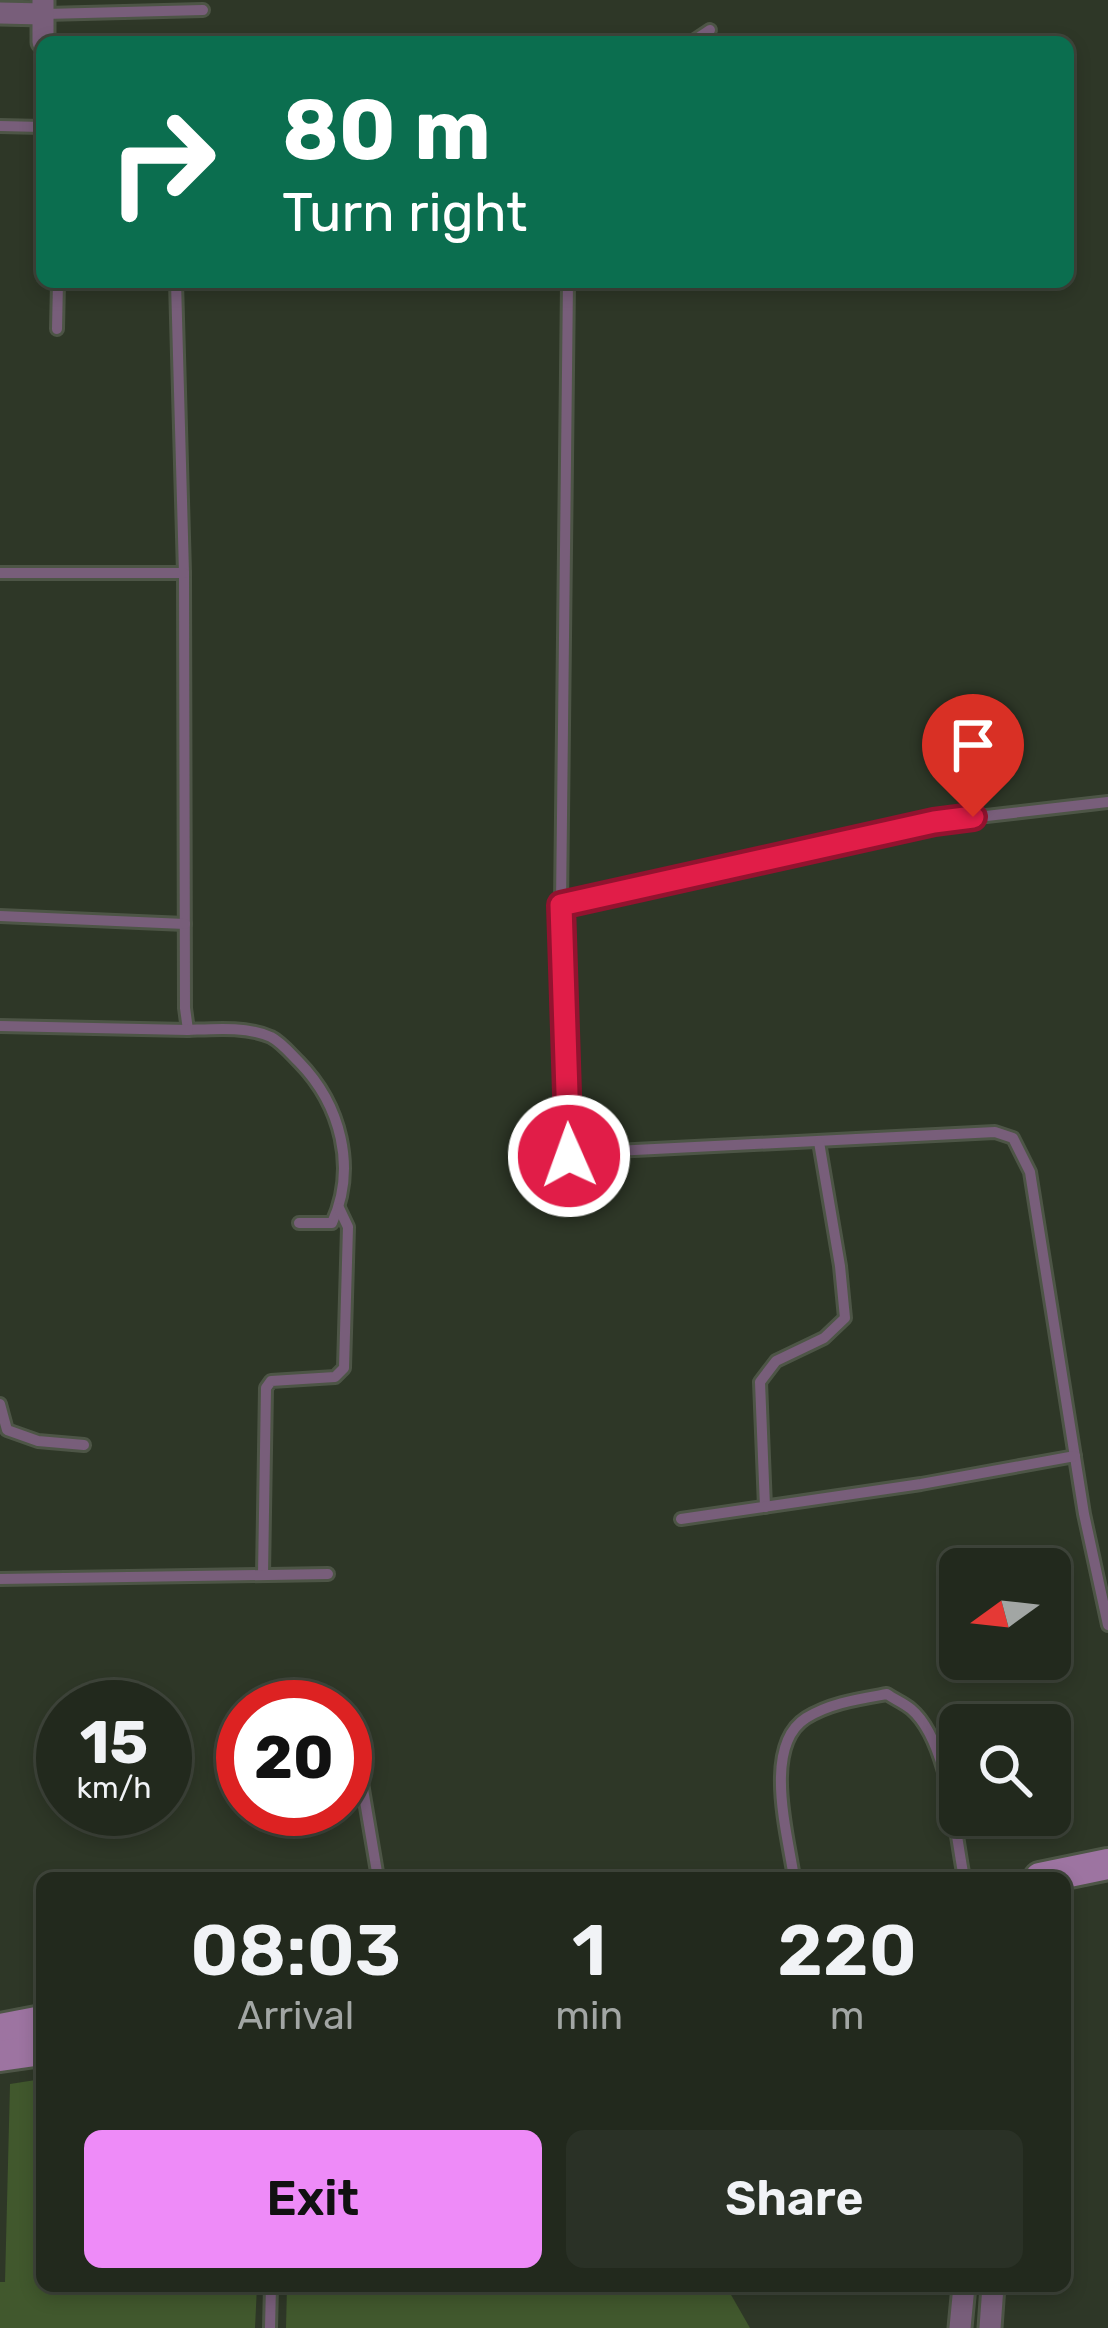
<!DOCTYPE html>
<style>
:root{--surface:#22291d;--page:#2a3126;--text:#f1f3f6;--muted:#a2a6a4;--line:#3f453b;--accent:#ee8bf8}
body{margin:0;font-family:Rubik,sans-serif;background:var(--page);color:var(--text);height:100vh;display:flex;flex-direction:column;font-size:45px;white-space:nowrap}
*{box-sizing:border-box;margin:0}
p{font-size:39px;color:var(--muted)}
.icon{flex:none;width:66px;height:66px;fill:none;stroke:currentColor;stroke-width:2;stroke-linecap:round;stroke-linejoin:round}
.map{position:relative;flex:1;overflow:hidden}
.drawer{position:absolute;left:36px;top:1872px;width:1035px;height:420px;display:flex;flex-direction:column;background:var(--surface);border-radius:18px;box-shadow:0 6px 18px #0003,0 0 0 3px var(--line)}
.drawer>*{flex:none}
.hud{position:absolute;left:36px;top:36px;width:1038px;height:252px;border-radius:18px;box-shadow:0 6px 18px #0003,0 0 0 3px var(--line);background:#0b6e4f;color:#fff;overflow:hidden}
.needle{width:78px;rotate:255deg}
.buttons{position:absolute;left:939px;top:1548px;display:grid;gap:24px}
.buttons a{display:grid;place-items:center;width:132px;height:132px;border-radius:18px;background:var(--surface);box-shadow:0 6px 18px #0003,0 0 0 3px var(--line);font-size:60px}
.speed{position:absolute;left:36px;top:1680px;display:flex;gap:24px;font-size:60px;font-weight:700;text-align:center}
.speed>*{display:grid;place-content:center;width:156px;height:156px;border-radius:50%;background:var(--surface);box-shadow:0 6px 18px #0003,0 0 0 3px var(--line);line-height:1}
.speed small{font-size:30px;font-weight:400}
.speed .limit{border:18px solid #d22;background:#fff;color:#111}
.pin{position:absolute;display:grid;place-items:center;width:102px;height:102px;color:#fff;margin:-123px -51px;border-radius:50% 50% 50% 0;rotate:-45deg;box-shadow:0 0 12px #0007}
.pin .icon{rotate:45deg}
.me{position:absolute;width:132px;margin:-66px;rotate:358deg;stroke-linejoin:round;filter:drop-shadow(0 0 9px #0008)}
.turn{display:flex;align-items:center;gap:42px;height:252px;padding:0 48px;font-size:54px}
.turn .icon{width:156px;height:156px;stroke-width:2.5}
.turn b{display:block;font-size:84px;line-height:102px}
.eta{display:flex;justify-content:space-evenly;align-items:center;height:204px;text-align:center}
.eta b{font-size:72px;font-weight:600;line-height:84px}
.cta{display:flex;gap:24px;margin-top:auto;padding:24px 48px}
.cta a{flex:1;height:138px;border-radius:18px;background:var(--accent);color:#111;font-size:48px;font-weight:600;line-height:138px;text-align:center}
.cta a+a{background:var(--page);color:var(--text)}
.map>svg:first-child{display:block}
</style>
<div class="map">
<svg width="1108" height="2328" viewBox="0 0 1108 2328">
<rect width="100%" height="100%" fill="#2e3727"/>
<g fill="#41582d">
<path d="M42,2079V2286H257L255,2328H0V2282H5L10,2084Z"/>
<path d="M287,2286H726L750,2328H286Z"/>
</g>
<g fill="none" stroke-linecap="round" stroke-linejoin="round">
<defs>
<g id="service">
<path d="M45,14L203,10"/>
<path d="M692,42L710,30"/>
<path d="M0,126L42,127"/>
<path d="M176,282L184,573L185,1008L188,1030C214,1029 246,1026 271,1037C281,1042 291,1054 299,1062C341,1105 357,1168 332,1223H299"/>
<path d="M568,282L561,905L570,1156"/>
<path d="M57,329L58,282"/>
<path d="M0,573H184"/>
<path d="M561,905L934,822L1108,802"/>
<path d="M0,916L185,924"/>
<path d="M0,1026L188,1030"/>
<path d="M535,1155L995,1132L1013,1138L1030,1172L1084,1514L1108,1625"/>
<path d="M0,1404L7,1430L38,1441L84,1445"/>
<path d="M765,1507L760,1382L776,1361L824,1338L845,1318L840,1266L819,1142"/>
<path d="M681,1519L921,1484L1075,1456"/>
<path d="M263,1575L266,1388L271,1381L335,1377L344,1368L348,1227L339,1208"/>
<path d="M0,1579L328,1574"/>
<path d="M352,1724L378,1878"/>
<path d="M794,1878C788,1835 762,1746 806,1718C830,1703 859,1699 887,1694C894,1699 904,1703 911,1709C948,1740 955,1832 964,1878"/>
<path d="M270,2328L271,2286"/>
</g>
<g id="minor">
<path d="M0,13L43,14"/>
<path d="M43,42V1"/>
<path d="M960,2328L964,2286"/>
<path d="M990,2328L993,2286"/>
</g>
<g id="secondary">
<path d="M1040,1878L1108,1864"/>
<path d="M0,2029L42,2021"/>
<path d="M0,2056L42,2050"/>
</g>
</defs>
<use href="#service" stroke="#4d5546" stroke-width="16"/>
<use href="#minor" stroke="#4d5546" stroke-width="27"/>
<use href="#secondary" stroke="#4d5546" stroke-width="36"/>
<use href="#service" stroke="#785e7a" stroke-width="10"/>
<use href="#minor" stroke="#785e7a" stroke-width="21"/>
<use href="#secondary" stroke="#9d74a1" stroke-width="30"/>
</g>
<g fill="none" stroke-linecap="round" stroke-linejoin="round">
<defs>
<path id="route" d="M569,1156L561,905L934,822L973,817"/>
</defs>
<use href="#route" stroke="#92132f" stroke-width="30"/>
<use href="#route" stroke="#e11d48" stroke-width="21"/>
</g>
</svg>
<div class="buttons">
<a><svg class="needle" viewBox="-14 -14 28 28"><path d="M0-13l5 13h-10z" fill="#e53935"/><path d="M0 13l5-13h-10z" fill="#a2a6a4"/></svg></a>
<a><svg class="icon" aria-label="search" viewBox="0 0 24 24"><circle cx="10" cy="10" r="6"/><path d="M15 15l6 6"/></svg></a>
</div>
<div class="speed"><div>15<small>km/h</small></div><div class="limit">20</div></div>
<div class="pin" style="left:973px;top:817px;background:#d93025"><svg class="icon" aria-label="arrive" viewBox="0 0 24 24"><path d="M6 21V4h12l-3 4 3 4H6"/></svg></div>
<svg class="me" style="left:569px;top:1156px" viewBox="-20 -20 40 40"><circle r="17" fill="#e11d48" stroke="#fff" stroke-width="3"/><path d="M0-11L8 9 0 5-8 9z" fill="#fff"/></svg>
<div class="hud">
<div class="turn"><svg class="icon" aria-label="right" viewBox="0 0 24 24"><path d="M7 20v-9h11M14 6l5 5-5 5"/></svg><div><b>80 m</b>Turn right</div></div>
</div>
<section class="drawer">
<div class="eta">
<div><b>08:03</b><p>Arrival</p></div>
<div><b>1</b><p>min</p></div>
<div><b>220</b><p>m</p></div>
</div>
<div class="cta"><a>Exit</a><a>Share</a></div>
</section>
</div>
